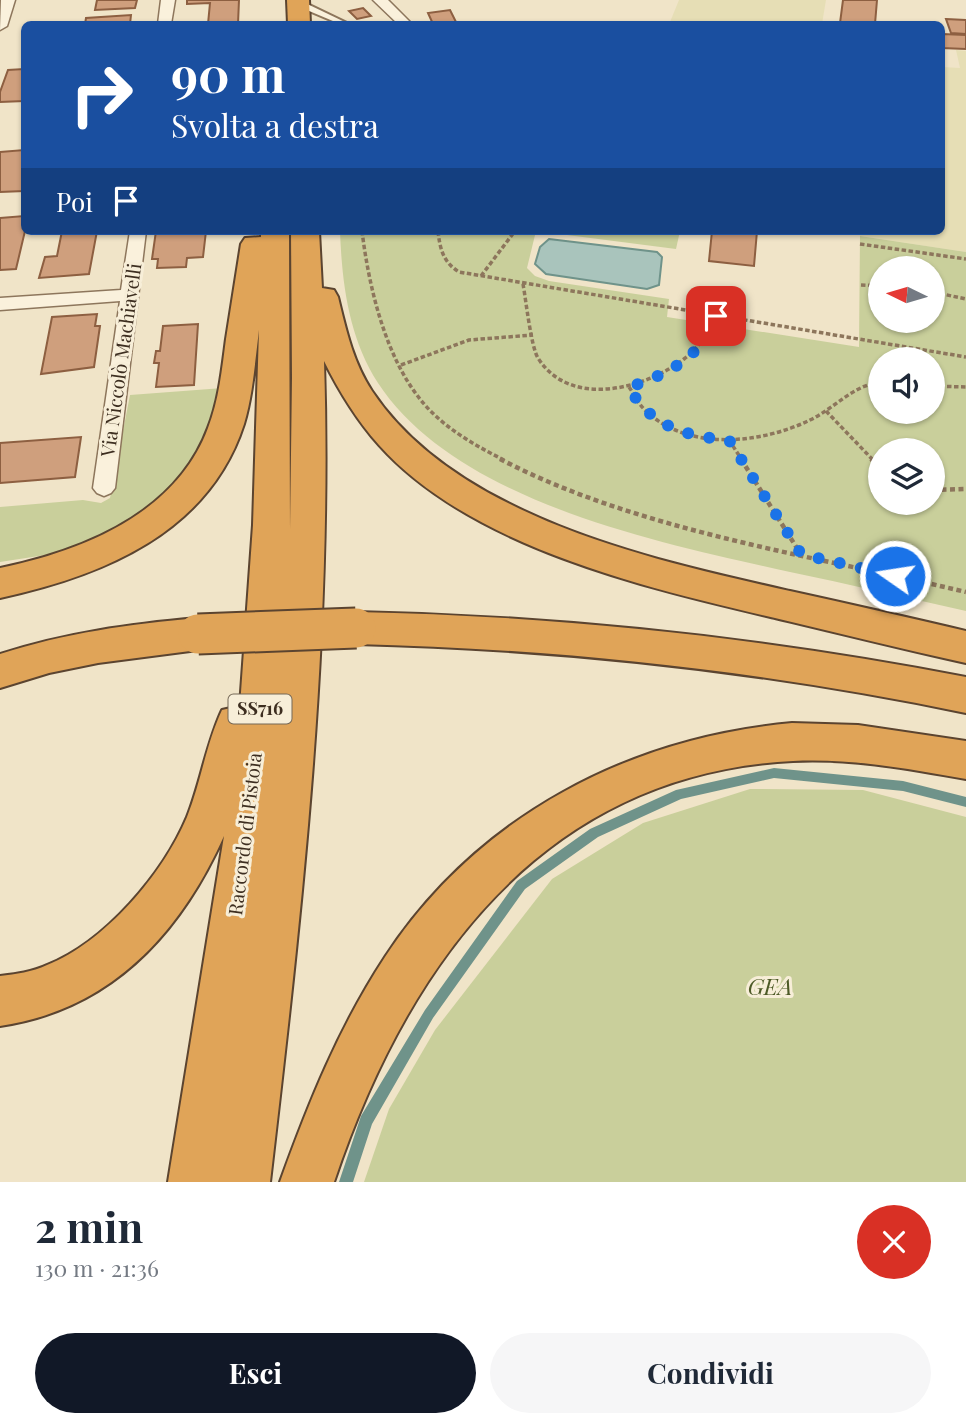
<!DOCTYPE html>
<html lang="it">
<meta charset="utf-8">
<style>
:root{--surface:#fff;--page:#f6f6f7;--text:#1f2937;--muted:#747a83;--accent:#111827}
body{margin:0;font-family:"Playfair Display",serif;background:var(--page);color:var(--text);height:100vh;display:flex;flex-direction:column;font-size:26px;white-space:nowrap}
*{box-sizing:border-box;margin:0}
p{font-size:23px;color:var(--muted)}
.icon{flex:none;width:38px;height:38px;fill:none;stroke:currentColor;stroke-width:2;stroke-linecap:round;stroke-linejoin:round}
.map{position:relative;height:1182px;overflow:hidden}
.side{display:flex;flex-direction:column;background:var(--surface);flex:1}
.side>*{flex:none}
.top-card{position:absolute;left:21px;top:21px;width:924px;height:214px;border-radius:10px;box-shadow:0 2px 5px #0004;background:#1a4fa0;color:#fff;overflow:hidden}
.needle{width:46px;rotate:275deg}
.controls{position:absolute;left:868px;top:256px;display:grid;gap:14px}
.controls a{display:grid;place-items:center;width:77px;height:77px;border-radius:50%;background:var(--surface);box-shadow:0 2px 5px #0004;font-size:35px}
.pin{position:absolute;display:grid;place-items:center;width:60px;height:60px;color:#fff;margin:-30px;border-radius:14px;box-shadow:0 4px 10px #0006}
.me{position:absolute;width:77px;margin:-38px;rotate:283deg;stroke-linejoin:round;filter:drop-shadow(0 0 5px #0008)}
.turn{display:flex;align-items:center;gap:24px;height:147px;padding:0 35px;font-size:32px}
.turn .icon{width:91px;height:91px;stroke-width:2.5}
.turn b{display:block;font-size:49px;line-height:60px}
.then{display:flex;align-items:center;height:66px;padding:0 35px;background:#0003;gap:14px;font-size:26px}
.round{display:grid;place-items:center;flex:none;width:74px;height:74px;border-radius:37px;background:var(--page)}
.overview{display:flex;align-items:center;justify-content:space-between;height:119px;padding:0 35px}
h1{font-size:42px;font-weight:700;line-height:52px}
.cta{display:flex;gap:14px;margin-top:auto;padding:14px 35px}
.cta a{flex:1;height:80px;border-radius:42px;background:var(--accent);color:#fff;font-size:28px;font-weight:700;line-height:80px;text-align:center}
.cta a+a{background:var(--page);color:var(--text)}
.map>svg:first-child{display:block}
</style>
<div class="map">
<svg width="966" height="1182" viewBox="0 0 966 1182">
<rect width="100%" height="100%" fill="#f0e4c8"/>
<g fill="#e6deb5">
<path d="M679,0H826L822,24H682L670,22Z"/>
<path d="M956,50L966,51V252L860,236V231H942V67L960,68Z"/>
</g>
<g fill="#c9cf9b" fill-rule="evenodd">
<path d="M340,231H680L676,249L536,231L527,268L535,276L549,281L669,299L667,317L859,347L860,236L966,252V611C907,598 848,584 790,572C660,543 456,502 378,383C349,338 342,285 340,231ZM880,268H933V320H880ZM880,359H933V411H880ZM880,450H933V502H880Z"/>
<path d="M223,388L221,401L184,479L112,535L52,554L0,562V507L83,500L101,503L110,498L130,395Z"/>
<path d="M750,789L863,790L966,817V1182H364L389,1109L435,1030L552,879L643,823Z"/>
</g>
<path fill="#a9c4bc" stroke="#6f938a" stroke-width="2" d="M549,239L657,252L662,257L659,285L647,289L546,274L535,264L540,247Z"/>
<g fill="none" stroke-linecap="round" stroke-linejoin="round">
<path fill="#6f938a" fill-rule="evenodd" d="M774,768L903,781L966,797V807L903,791L774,778L681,799L598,837L525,889L433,1018L372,1124L353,1182H339L361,1116L425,1010L517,881L590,829L676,790Z"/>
</g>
<g fill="#cf9f7d" stroke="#8d5f41" stroke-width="2">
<path d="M97,0H137L135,8L95,10Z"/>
<path d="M187,0H239L238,24H208L210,3L187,4Z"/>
<path d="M843,0H877L875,24L840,23Z"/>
<path d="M363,8L371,16L357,19L349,11Z"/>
<path d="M450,10L457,24H433L428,13Z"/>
<path d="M131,15L130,24H85L86,18Z"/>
<path d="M946,19L966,20V34L951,33Z"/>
<path d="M942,34L966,35V49L942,48Z"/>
<path d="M24,69V101L0,102V92L8,70Z"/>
<path d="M24,150V191L0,192V152Z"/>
<path d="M24,216L25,231L16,269L0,270V218Z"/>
<path d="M62,231H97L89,274L39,278L45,257L57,256Z"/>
<path d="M156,231H206L203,257L187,258L186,267L157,268L158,259H152Z"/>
<path d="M712,231H757L754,266L709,261Z"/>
<path d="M97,314L95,326H100L94,367L41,374L52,317Z"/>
<path d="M198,324L194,385L156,387L159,363H154L156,351H160L163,326Z"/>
<path d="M81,437L75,477L0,483V443Z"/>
</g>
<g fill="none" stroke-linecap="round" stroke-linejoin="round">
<defs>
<path id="lane" d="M295,1H301L349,24H340L295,5Z"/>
<g id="street">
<path d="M1,0H15L7,26L0,30Z"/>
<path d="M161,0H175L171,24H158Z"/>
<path d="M373,0H388L412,24H398Z"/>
<path d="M130,231H146L115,488L111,493L104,496L97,493L93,488L120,301L0,310V298L121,290Z"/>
</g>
<g id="highway">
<path d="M287,0H309L310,24H288Z"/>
<path d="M261,231H289L290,530L292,378L291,231H319L322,288L334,290L338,297C346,330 353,362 372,391C456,517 652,560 790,591C849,604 907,617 966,631V663C902,649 839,633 775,618C647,588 470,547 379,445C356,419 339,391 324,361C333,636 302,909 270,1182H168L224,836C180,934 110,1010 0,1026V976C16,974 32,972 47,965C105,942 163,874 187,817C201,782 206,744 222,710L240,706L253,525L259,330C255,361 253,394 244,424C209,533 102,576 0,598V568C82,551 176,514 208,428C219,400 222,369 226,339C231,307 236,276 241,244L245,238L261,237Z"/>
<path d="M356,612C562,616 764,638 966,677V713C764,671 562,649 356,644L342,639L336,628L342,617Z"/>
<path d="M198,618L212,623L218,634L212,645L198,650L98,663L49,673L0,688V654C65,633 130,624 198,618Z"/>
<path d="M792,723L858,725L966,741V779C909,769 851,758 793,761C543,774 407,964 334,1182H280C308,1104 339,1027 385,957C477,817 627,738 792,723Z"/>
</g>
</defs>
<use href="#lane" stroke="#8d765c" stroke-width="4"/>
<use href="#street" stroke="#8d765c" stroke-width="3"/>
<use href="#highway" stroke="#5b4430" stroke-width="4"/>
<g stroke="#8d765c" stroke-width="3.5" stroke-dasharray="4.5 2.5" stroke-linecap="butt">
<path d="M362,231C369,288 386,361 425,405C446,429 476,446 504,460"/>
<path d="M438,231C440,249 443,262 459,272L966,357"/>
<path d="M860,244L966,259"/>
<path d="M481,276L515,231"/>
<path d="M523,284C526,300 531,347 538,358C570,409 645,389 684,359C699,348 708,333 716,316"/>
<path d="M861,285L880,286"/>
<path d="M933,292L966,299"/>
<path d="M401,365L469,340L533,335"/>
<path d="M933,386L966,387"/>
<path d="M629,387C634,394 638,403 644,409C686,452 761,444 810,420C835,408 852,386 880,382"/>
<path d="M826,411L873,460"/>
<path d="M729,440L742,460"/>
</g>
<g stroke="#8d765c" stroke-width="4.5" stroke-dasharray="5 3.5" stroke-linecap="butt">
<path d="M500,459C638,531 815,556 966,592"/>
<path d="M741,459L800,553"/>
<path d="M871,459L880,468"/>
<path d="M933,490L966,489"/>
</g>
<use href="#lane" fill="#faf1dc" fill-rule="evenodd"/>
<use href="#street" fill="#faf1dc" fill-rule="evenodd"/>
<use href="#highway" fill="#e0a458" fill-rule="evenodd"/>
<defs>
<path id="highway-bridge" d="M198,634L356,628"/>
</defs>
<use href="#highway-bridge" stroke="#5b4430" stroke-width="43" stroke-linecap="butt"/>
<use href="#highway-bridge" stroke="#e0a458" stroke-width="39"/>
</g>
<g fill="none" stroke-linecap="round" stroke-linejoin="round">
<path stroke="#1a73e8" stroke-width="12" stroke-dasharray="0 21.6" d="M716,316C705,355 665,376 629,387C649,426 688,437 729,440L801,554L895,576"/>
</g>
<g text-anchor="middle" stroke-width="6" stroke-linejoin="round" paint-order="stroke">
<rect fill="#f7eed8" stroke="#756857" stroke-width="2" x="228.5" y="694.5" width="63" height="29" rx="5"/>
<g font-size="18" font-weight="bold" fill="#3d2e20">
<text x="260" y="715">SS716</text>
</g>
<g font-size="19" fill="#3d2e20" stroke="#f7eed8">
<text transform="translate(121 360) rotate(-82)" y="7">Via Niccolò Machiavelli</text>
<text transform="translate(245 834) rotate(-83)" y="7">Raccordo di Pistoia</text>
</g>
<g font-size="23" font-style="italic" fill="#4d5a26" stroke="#f7eed8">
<text x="770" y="995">GEA</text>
</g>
</g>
</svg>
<div class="controls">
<a><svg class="needle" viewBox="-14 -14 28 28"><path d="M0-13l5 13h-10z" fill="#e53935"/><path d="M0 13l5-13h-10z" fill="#747a83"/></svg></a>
<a><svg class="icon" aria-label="sound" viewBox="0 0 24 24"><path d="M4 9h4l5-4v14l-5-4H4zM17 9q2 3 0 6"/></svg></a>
<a><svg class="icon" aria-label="layers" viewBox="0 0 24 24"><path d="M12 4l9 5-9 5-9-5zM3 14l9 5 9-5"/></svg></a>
</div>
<div class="pin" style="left:716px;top:316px;background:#d93025"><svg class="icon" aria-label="arrive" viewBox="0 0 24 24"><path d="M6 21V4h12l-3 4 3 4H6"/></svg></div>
<svg class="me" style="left:895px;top:576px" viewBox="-20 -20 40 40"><circle r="17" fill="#1a73e8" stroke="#fff" stroke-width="3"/><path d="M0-11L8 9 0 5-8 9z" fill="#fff"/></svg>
<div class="top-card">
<div class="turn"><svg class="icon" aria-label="right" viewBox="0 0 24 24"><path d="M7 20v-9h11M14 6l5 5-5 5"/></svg><div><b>90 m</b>Svolta a destra</div></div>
<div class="then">Poi<svg class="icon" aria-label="arrive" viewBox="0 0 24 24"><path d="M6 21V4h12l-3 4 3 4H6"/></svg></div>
</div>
</div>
<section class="side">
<div class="overview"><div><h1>2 min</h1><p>130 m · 21:36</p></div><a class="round" style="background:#d93025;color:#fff"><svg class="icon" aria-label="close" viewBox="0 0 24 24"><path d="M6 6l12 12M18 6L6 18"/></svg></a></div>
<div class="cta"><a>Esci</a><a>Condividi</a></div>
</section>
